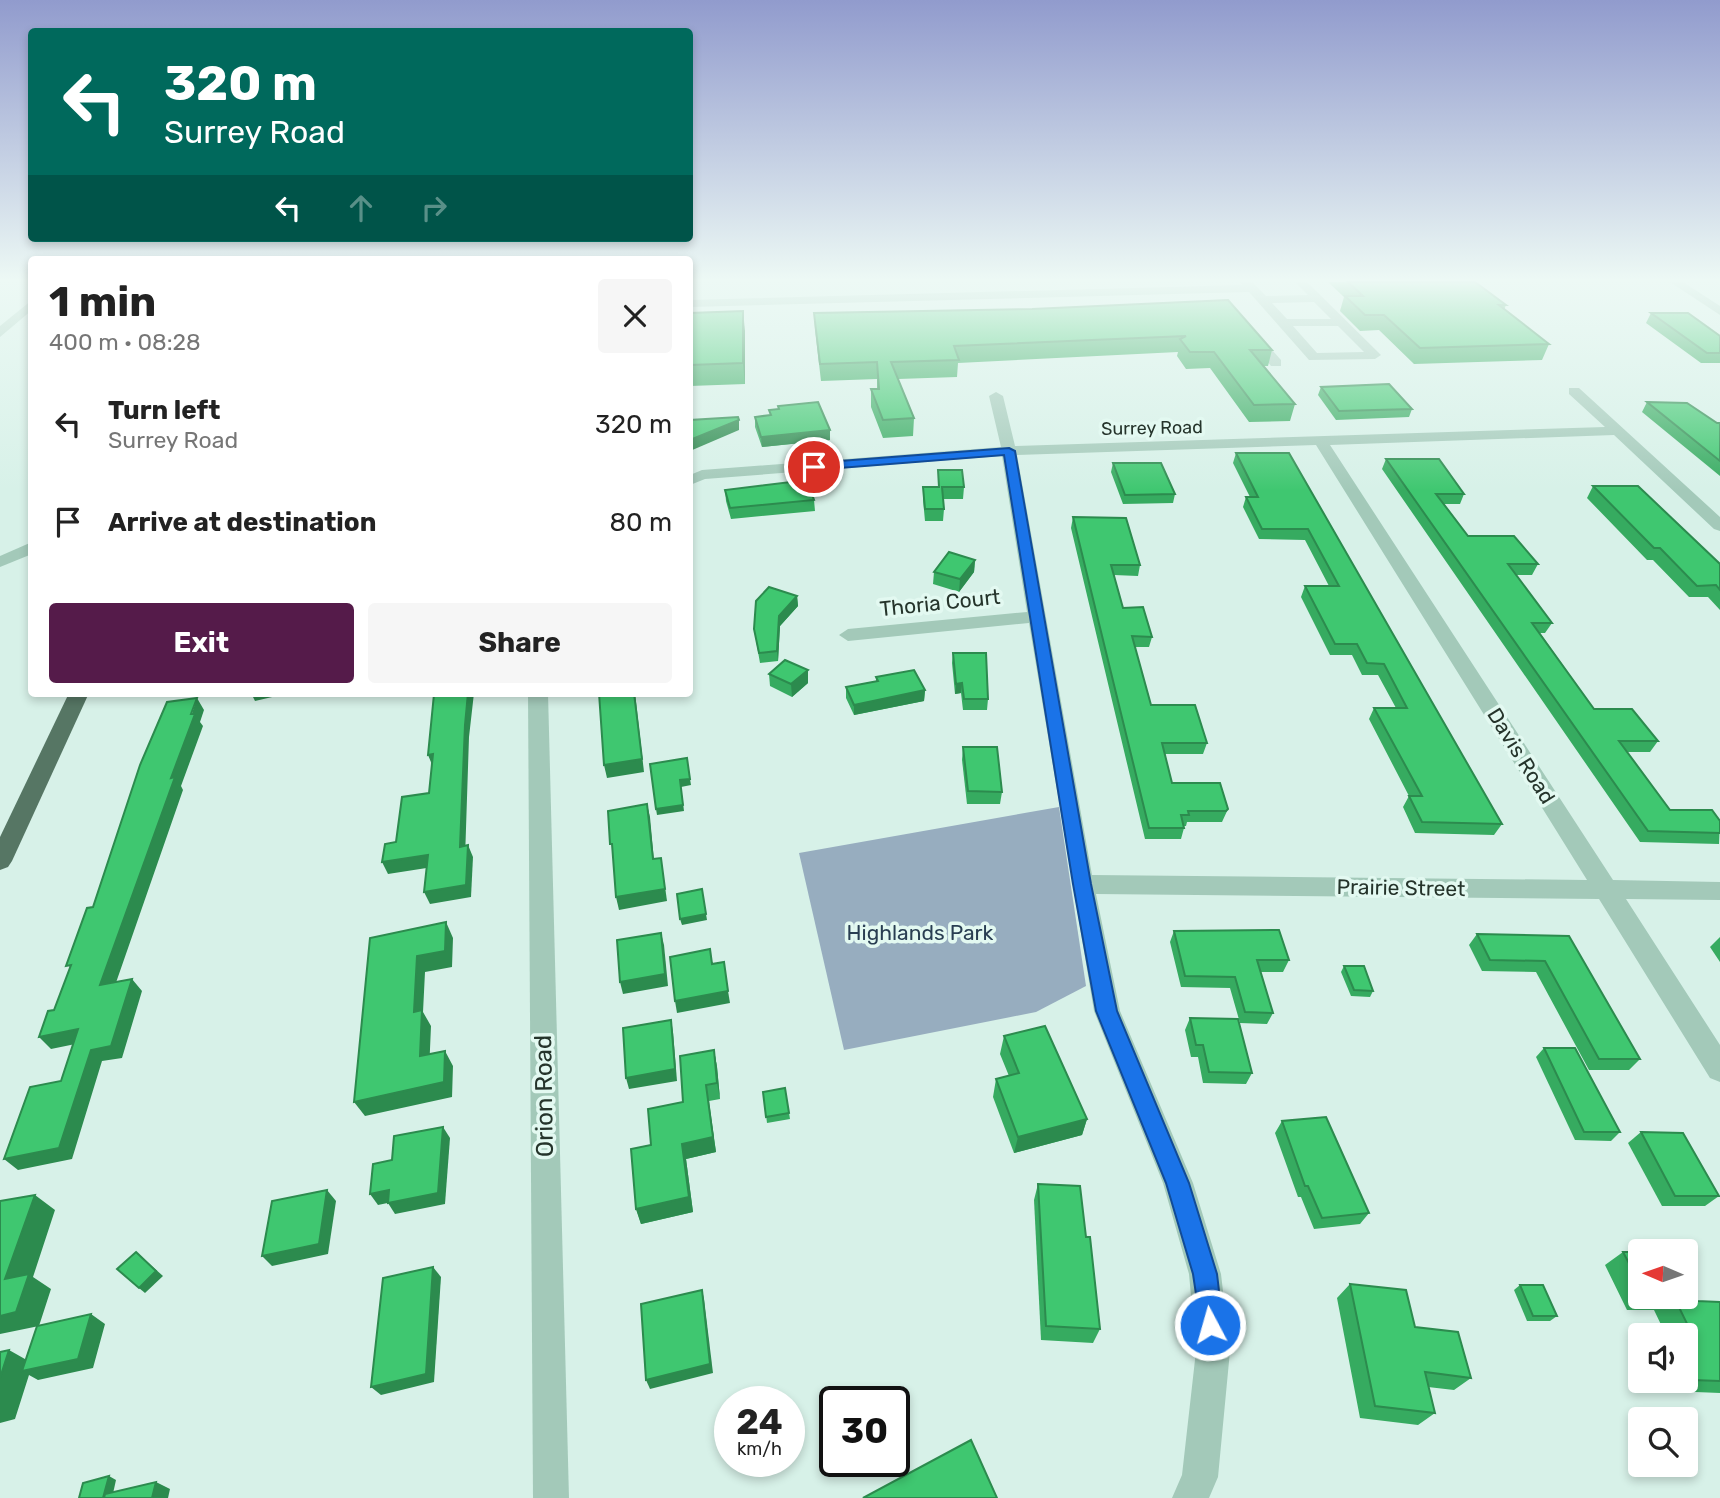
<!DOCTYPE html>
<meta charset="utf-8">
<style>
:root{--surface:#fff;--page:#f6f6f6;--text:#222;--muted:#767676;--accent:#551b4a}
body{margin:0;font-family:Rubik,sans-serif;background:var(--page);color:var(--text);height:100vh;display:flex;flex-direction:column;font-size:26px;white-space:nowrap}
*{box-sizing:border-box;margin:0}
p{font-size:23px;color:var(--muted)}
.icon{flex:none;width:38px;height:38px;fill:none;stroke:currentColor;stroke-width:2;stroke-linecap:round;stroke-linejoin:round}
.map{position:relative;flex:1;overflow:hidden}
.side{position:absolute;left:28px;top:256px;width:665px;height:441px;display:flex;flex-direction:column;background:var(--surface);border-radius:7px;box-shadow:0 4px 10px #0003}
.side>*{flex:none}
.hud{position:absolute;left:28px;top:28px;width:665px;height:214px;border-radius:7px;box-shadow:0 4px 10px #0003;background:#00695c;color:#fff;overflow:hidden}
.needle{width:46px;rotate:272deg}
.controls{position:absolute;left:1628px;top:1239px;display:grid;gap:14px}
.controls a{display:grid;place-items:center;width:70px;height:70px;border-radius:7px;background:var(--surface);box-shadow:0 4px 10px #0003;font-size:35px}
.speed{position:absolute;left:714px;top:1386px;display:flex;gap:14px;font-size:35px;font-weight:700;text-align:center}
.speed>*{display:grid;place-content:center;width:91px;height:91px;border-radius:50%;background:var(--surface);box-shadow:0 4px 10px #0003;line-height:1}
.speed small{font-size:18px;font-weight:400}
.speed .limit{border:4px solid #111;border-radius:10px;background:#fff;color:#111}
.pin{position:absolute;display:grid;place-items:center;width:60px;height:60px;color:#fff;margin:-30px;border:4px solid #fff;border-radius:50%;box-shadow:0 2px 7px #0007}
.me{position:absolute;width:77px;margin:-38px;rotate:354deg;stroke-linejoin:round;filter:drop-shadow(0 0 5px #0008)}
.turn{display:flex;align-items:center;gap:24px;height:147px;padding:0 21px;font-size:32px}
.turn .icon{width:91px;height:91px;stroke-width:2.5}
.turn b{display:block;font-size:49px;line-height:60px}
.lanes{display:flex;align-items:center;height:66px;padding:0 21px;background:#0003;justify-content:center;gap:35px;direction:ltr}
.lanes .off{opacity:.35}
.round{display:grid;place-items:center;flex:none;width:74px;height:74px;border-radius:7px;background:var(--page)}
.headline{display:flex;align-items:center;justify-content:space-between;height:119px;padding:0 21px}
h1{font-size:42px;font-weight:700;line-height:52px}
.primary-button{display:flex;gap:14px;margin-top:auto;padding:14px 21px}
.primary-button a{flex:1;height:80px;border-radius:7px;background:var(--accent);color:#fff;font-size:28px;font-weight:700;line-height:80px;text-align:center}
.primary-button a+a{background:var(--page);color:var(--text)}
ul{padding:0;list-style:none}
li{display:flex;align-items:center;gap:21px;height:98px;padding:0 21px}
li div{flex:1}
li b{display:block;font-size:26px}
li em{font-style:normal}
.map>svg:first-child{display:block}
</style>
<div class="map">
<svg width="1720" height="1498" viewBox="0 0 1720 1498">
<rect width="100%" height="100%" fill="#d7f1e8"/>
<path fill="#97adbf" d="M1059,807L1086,986L1036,1012L844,1050L799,853Z"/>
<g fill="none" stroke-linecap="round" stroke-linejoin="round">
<g fill="#a3c9b9" fill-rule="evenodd">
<path d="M1241,282H1252L1266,296L1308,295L1295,282H1307L1381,355L1375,359L1309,360L1249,292L690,307V300L1242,285ZM1314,302L1331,319H1287L1272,303ZM1293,326H1338L1364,352L1317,353Z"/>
<path d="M1670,282H1683L1720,306V315Z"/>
<path d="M32,300V310L0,337V326Z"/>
<path d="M1248,332H1256L1281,360V366H1271L1248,338Z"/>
<path d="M1569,388H1579L1720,517V531L1714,529L1614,435L1330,445L1613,880L1720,882V900L1626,899L1720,1045V1082L1710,1078L1599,899L1096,894L1120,1011L1193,1183L1221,1274L1230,1351L1218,1477L1209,1498H1172L1182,1475L1196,1351L1189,1274L1163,1183L1094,1011L1029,623L848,641L839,635L848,629L1027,612L1002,456L705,479L690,485V475L702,470L1001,447L989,396L996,392L1003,396L1015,446L1605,427L1569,394ZM1316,445L1587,880L1092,875L1017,455Z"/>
<path d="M32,542V554L0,567V556Z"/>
<path d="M528,693H548L569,1498H533Z"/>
</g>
<path fill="#567664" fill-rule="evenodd" d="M69,693H89L12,861L8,867L0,870V837Z"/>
</g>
<g fill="#36ab60">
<path d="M1328,282H1475L1506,305L1504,310L1549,344L1542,360L1414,364L1379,330L1360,331L1340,311L1344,297Z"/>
<path d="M1032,309L1272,350L1268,366H1264L1295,404L1290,421L1249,422L1210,368L1186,369L1177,356L1178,352L958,363L957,377L898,379L914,418L913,436L883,438L871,407V389H877V379L821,381L815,329L814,313Z"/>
<path d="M690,313L745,331V384L690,386Z"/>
<path d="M1651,313L1720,336V363H1701L1646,323Z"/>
<path d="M1321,387L1412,409L1409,417L1336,420L1318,395Z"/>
<path d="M1647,402L1717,423H1720V476L1642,412Z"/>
<path d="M778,406L830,430V440L762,447L755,427V417L770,415L769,410L778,409Z"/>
<path d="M1236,453H1289L1502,824L1494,835L1415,833L1403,807L1409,796L1369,719L1374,708H1396L1378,675H1362L1352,655H1330L1301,597L1305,586H1329L1305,540L1259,539L1243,507L1246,497H1250L1233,463Z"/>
<path d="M1386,459L1464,494L1460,504H1444L1468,536L1538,564L1532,575H1516L1552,623L1545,633H1540L1594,709L1658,741L1650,752H1627L1670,810L1720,821L1719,844L1640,842L1382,469Z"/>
<path d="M1113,463L1175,494L1173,503L1123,504L1111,472Z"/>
<path d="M938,470L964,487L963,499H943L944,509L943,521H925L923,499V487H938Z"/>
<path d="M1593,486L1720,564V610L1708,597H1689L1653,560H1647L1587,498Z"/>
<path d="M725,490L814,500L815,511L731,519L726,501Z"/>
<path d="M1073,517L1140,565L1138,576L1114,575L1123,608L1152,637L1149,647H1135L1151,705L1207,743L1203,754H1165L1172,783L1228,809L1222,822H1187L1186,826H1184V828L1181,839H1145L1071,528Z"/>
<path d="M975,560L974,572L959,592L933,584L934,572Z"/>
<path d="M797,596L798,606L780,626L778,661L760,663L754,629Z"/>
<path d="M953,653L988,699L987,710H963L961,693L955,694L952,663Z"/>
<path d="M808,670V683L792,697L770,686L769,674Z"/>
<path d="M876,677L925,690L924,701L854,715L846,698V687L876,681Z"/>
<path d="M963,747L1002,792L1000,804H967L962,760Z"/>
<path d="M1174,931L1289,960L1283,972H1260L1273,1013L1267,1024L1240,1023L1230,988L1181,987L1170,942Z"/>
<path d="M1477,934L1569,936L1640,1059L1629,1070H1589L1536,972L1482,971L1469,945Z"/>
<path d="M1720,937V962L1710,947Z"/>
<path d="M1344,966L1373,991L1370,997L1351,996L1341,972Z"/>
<path d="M1190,1018L1252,1073L1246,1084L1203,1083L1198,1057H1191L1185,1030Z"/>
<path d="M1004,1036L1087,1119L1082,1135L1014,1153L993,1097L996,1079L1009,1076L1000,1054Z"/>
<path d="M1544,1048L1620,1132L1611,1141L1575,1140L1536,1057Z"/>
<path d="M714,1050L717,1067L720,1099L709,1101L716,1152L686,1159L693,1212L641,1224L636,1209L683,1102Z"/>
<path d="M785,1088L790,1119L767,1123L763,1092Z"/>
<path d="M1282,1121L1369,1213L1360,1224L1314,1229L1301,1197H1298L1275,1133Z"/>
<path d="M1641,1132L1719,1196L1705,1206H1662L1628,1143Z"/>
<path d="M1038,1184L1086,1237L1100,1329L1093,1343L1041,1340L1034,1200Z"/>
<path d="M1623,1252H1640V1297H1685L1697,1301L1720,1302V1393L1671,1391L1666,1381H1685V1335H1666L1654,1310H1627L1605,1265Z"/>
<path d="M1350,1284L1415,1327L1471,1378L1454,1390L1428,1387L1435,1413L1418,1425L1360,1418L1337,1298Z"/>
<path d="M1520,1285L1557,1316L1550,1321H1527L1514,1290Z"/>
</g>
<g fill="#2c8b4e">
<path d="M743,311L745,331V384L743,363Z"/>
<path d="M739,420V430L690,451V440Z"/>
<path d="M830,430V440L762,447L761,437Z"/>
<path d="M975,560L974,572L959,592L960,579Z"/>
<path d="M797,596L798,606L780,626L778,661L777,651L779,616Z"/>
<path d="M808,670V683L792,697L791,684Z"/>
<path d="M962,683L961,693L955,694L956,684Z"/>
<path d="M925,690L924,701L854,715V705Z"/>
<path d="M251,693H286L285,694L255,701Z"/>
<path d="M468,693H474L469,737L465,859L460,847L465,725Z"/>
<path d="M634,693H635L644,772L607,778L604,765Z"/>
<path d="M197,698L204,710L200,722L203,726L181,786L183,790L111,997L100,985L171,778Z"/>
<path d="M433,754V767L428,755Z"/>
<path d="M690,779L691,785L681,787L684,811L657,815L656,809L680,780Z"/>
<path d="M647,804L650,817L655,872L653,859Z"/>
<path d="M468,845L473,857L471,897L430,904L424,892Z"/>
<path d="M428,855L433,867L388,874L382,862Z"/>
<path d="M661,858L667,901L619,910L616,897Z"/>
<path d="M706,914L707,920L682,925L680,919Z"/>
<path d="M446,922L453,938L452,967L425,972L423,1012L431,1026L429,1072L420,1056L414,1012L417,956Z"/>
<path d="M661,933L664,945L668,986L623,994L620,982Z"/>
<path d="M132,979L142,991L122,1058L102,1061L72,1159L18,1170L4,1159L91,1050Z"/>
<path d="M728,991L730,1003L677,1013L675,1001Z"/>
<path d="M671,1020L673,1032L677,1081L629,1089L626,1078Z"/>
<path d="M78,1029L90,1041L51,1049L39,1037Z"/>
<path d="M714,1050L717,1067L720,1099L717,1083Z"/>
<path d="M445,1051L453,1066L452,1097L365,1116L354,1102Z"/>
<path d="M706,1085L716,1152L686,1159L693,1212L641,1224L636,1209L682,1144Z"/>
<path d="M1087,1119L1082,1135L1014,1153L1018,1137Z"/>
<path d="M443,1127L450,1138L445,1204L395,1214L388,1203Z"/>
<path d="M327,1190L336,1201L328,1254L272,1266L262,1256Z"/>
<path d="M389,1190L397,1201L378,1205L370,1194Z"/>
<path d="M35,1195L55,1210L33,1277L51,1289L39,1326L0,1334V1316L5,1279Z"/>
<path d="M136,1252L163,1276L145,1293L139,1288Z"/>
<path d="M433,1267L441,1277L434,1382L381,1395L371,1387Z"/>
<path d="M702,1290L704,1299L713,1373L650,1389L646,1380Z"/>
<path d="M91,1314L105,1324L93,1368L38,1380L29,1375L15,1419L0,1423V1378L9,1350L32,1363Z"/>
<path d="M109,1476L116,1480L112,1498H103Z"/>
<path d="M156,1482L170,1489L168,1498H152Z"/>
</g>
<g fill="#3fc770" stroke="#2c8b4e" stroke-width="2">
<path d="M1348,282H1475L1506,305H1499L1549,344L1420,348L1384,315H1365L1345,296H1363Z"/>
<path d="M1228,300L1272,350H1250L1295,404L1254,405L1214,352H1190L1180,339L1186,336L954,346L959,360L891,362L914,418L883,420L871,389H879L877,362L820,364L814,313L1032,309Z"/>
<path d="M743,311V363L690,365V313Z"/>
<path d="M1651,313H1688L1720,336V353H1707Z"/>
<path d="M1389,384L1412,409L1339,411L1321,387Z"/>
<path d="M818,402L830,430L761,437L755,417L771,415L769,410L779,409L778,406Z"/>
<path d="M1647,402L1687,403L1717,423H1720V461Z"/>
<path d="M738,417L739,420L690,440V420Z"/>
<path d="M1236,453H1289L1502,824L1422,822L1409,796H1422L1374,708H1407L1384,664L1367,663L1357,644H1335L1305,586H1339L1308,529H1262L1246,497H1258Z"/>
<path d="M1386,459H1439L1464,494H1436L1468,536H1514L1538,564H1508L1552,623H1532L1594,709H1632L1658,741H1619L1670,810H1712L1720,821V833L1648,831Z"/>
<path d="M1113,463H1161L1175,494L1125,495Z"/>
<path d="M938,470H962L964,487H942L944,509H925L923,487H939Z"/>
<path d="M807,480L814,500L730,508L725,490Z"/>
<path d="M1593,486H1638L1720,564V590L1716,585L1697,586L1660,548H1654Z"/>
<path d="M1073,517L1126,518L1140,565H1111L1123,608L1143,607L1152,637L1132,636L1151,705H1195L1207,743H1162L1172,783H1220L1228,809L1226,811H1188L1189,815H1181L1184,828H1149Z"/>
<path d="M949,552L975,560L960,579L934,572Z"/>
<path d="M769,587L797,596L779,616L777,651L759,653L754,629L756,601Z"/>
<path d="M953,653H986L988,699H964L962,683L956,684Z"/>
<path d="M785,660L808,670L791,684L769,674Z"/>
<path d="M914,670L925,690L854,705L846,687L878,681L876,677Z"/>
<path d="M430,693H468L465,725L460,847L468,845L466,885L424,892L428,855L382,862L385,844L396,842L402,797L429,793L433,754L428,755L434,694L430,695Z"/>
<path d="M599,693H634L642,759L604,765Z"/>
<path d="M197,698L191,714H195L171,778L175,777L100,985L132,979L111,1046L91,1050L59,1148L4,1159L30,1087L61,1081L78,1029L39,1037L48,1011L54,1010L71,965L66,966L87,908L93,907L140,765L167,702Z"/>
<path d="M963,747H997L1002,792L968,791Z"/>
<path d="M687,758L690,779L680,780L683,805L656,809L650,764Z"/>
<path d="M647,804L653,859L661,858L665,889L616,897L612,844H610L608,811Z"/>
<path d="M702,889L706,914L680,919L677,894Z"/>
<path d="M446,922L445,951L417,956L414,1012L422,1010L420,1056L445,1051L444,1082L354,1102L370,938Z"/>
<path d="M1279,930L1289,960H1257L1273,1013L1245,1012L1235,977L1185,976L1174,931Z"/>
<path d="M661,933L665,974L620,982L617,940Z"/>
<path d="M1477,934L1569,936L1640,1059H1599L1545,961L1490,960Z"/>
<path d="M710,949L712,964L724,962L728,991L675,1001L670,957Z"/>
<path d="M1344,966H1364L1373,991L1354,990Z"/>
<path d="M1190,1018L1238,1019L1252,1073L1209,1072L1203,1045H1196Z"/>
<path d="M671,1020L675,1069L626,1078L623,1028Z"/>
<path d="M1045,1026L1087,1119L1018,1137L996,1079L1019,1073L1004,1036Z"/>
<path d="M1544,1048H1575L1620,1132H1584Z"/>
<path d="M714,1050L717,1083L706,1085L713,1137L682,1144L689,1197L636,1209L631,1149L651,1145L648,1109L683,1102L680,1056Z"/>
<path d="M785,1088L789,1113L766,1117L763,1092Z"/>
<path d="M1326,1117L1369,1213L1322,1218L1308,1186H1305L1282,1121Z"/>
<path d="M443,1127L438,1193L388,1203L389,1190L370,1194L373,1164L392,1160L394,1136Z"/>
<path d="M1641,1132L1683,1133L1719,1196H1675Z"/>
<path d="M1038,1184L1080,1186L1086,1237H1090L1100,1329L1046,1326Z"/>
<path d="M327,1190L319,1244L262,1256L272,1201Z"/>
<path d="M35,1195L5,1279L29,1274L16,1312L0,1316V1201Z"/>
<path d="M136,1252L156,1271L139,1288L117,1269Z"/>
<path d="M1623,1252H1640V1284Z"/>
<path d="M433,1267L426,1374L371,1387L383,1278Z"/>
<path d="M1685,1278L1697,1301L1720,1302V1381L1692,1380L1685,1365V1341L1696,1342L1674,1297H1646H1685Z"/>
<path d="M1350,1284L1406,1290L1415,1327L1458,1332L1471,1378L1425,1372L1435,1413L1375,1406Z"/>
<path d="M1520,1285H1543L1557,1316H1533Z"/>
<path d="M702,1290L710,1364L646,1380L641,1304Z"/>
<path d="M91,1314L78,1359L22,1371L37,1326Z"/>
<path d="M9,1350L0,1378V1352Z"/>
<path d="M971,1440L997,1498H863Z"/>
<path d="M109,1476L103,1498H79L83,1483Z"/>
<path d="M156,1482L152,1498H104L105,1494Z"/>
</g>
<linearGradient id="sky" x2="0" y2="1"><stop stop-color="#919bcd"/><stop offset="0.57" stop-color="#edf9f5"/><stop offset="1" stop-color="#edf9f5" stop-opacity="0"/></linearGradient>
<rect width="1720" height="491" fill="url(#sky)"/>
<path fill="#1a73e8" stroke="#114b97" stroke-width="2" d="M1009,448L1015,451L1091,884L1117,1011L1189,1183L1217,1274L1223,1325L1219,1334L1210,1338L1202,1334L1193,1274L1166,1183L1096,1011L1073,884L1004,455L814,470L808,467L814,463Z"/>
<g text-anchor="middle" stroke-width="7" stroke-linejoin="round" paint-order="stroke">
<g font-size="18" fill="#25342b" stroke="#e3f9f1">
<text transform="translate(1152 428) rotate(-1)" y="6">Surrey Road</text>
</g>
<g font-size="21" fill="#25342b" stroke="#e3f9f1">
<text transform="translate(940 603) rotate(-6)" y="7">Thoria Court</text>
<text transform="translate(1521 756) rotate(58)" y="7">Davis Road</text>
<text transform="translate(1401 888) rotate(1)" y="7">Prairie Street</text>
</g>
<g font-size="21" fill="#293e52" stroke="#e3f9f1">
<text x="920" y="940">Highlands Park</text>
</g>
<g font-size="24" fill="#25342b" stroke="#e3f9f1">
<text transform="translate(544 1096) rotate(-91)" y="8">Orion Road</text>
</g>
</g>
</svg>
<div class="controls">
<a><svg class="needle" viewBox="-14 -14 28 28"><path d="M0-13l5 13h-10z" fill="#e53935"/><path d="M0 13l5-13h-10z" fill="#767676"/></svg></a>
<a><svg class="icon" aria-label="sound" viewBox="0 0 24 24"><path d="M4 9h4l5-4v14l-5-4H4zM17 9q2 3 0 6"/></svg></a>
<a><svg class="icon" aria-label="search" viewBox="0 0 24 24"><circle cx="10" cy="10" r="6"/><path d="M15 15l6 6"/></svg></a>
</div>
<div class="speed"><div>24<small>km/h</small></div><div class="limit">30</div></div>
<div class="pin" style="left:814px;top:467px;background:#d93025"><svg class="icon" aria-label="arrive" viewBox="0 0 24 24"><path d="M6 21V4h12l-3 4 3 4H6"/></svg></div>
<svg class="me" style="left:1210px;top:1325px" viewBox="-20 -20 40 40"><circle r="17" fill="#1a73e8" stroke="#fff" stroke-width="3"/><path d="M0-11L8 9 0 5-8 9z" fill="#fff"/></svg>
<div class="hud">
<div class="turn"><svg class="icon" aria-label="left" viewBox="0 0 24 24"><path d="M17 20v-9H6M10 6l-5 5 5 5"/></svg><div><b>320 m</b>Surrey Road</div></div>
<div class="lanes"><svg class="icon" aria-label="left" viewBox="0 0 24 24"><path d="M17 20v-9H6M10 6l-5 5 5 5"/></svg><svg class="icon off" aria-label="ahead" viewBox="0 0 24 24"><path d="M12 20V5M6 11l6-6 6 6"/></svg><svg class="icon off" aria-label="right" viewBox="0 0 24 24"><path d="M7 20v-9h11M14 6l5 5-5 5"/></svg></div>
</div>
<section class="side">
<div class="headline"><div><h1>1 min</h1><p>400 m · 08:28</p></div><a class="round"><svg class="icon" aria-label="close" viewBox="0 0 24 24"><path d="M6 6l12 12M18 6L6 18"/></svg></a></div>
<ul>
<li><svg class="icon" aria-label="left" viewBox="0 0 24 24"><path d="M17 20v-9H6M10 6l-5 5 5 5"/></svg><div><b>Turn left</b><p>Surrey Road</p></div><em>320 m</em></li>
<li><svg class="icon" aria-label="arrive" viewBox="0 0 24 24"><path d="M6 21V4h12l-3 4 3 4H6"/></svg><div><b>Arrive at destination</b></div><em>80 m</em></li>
</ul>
<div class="primary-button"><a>Exit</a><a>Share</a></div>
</section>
</div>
